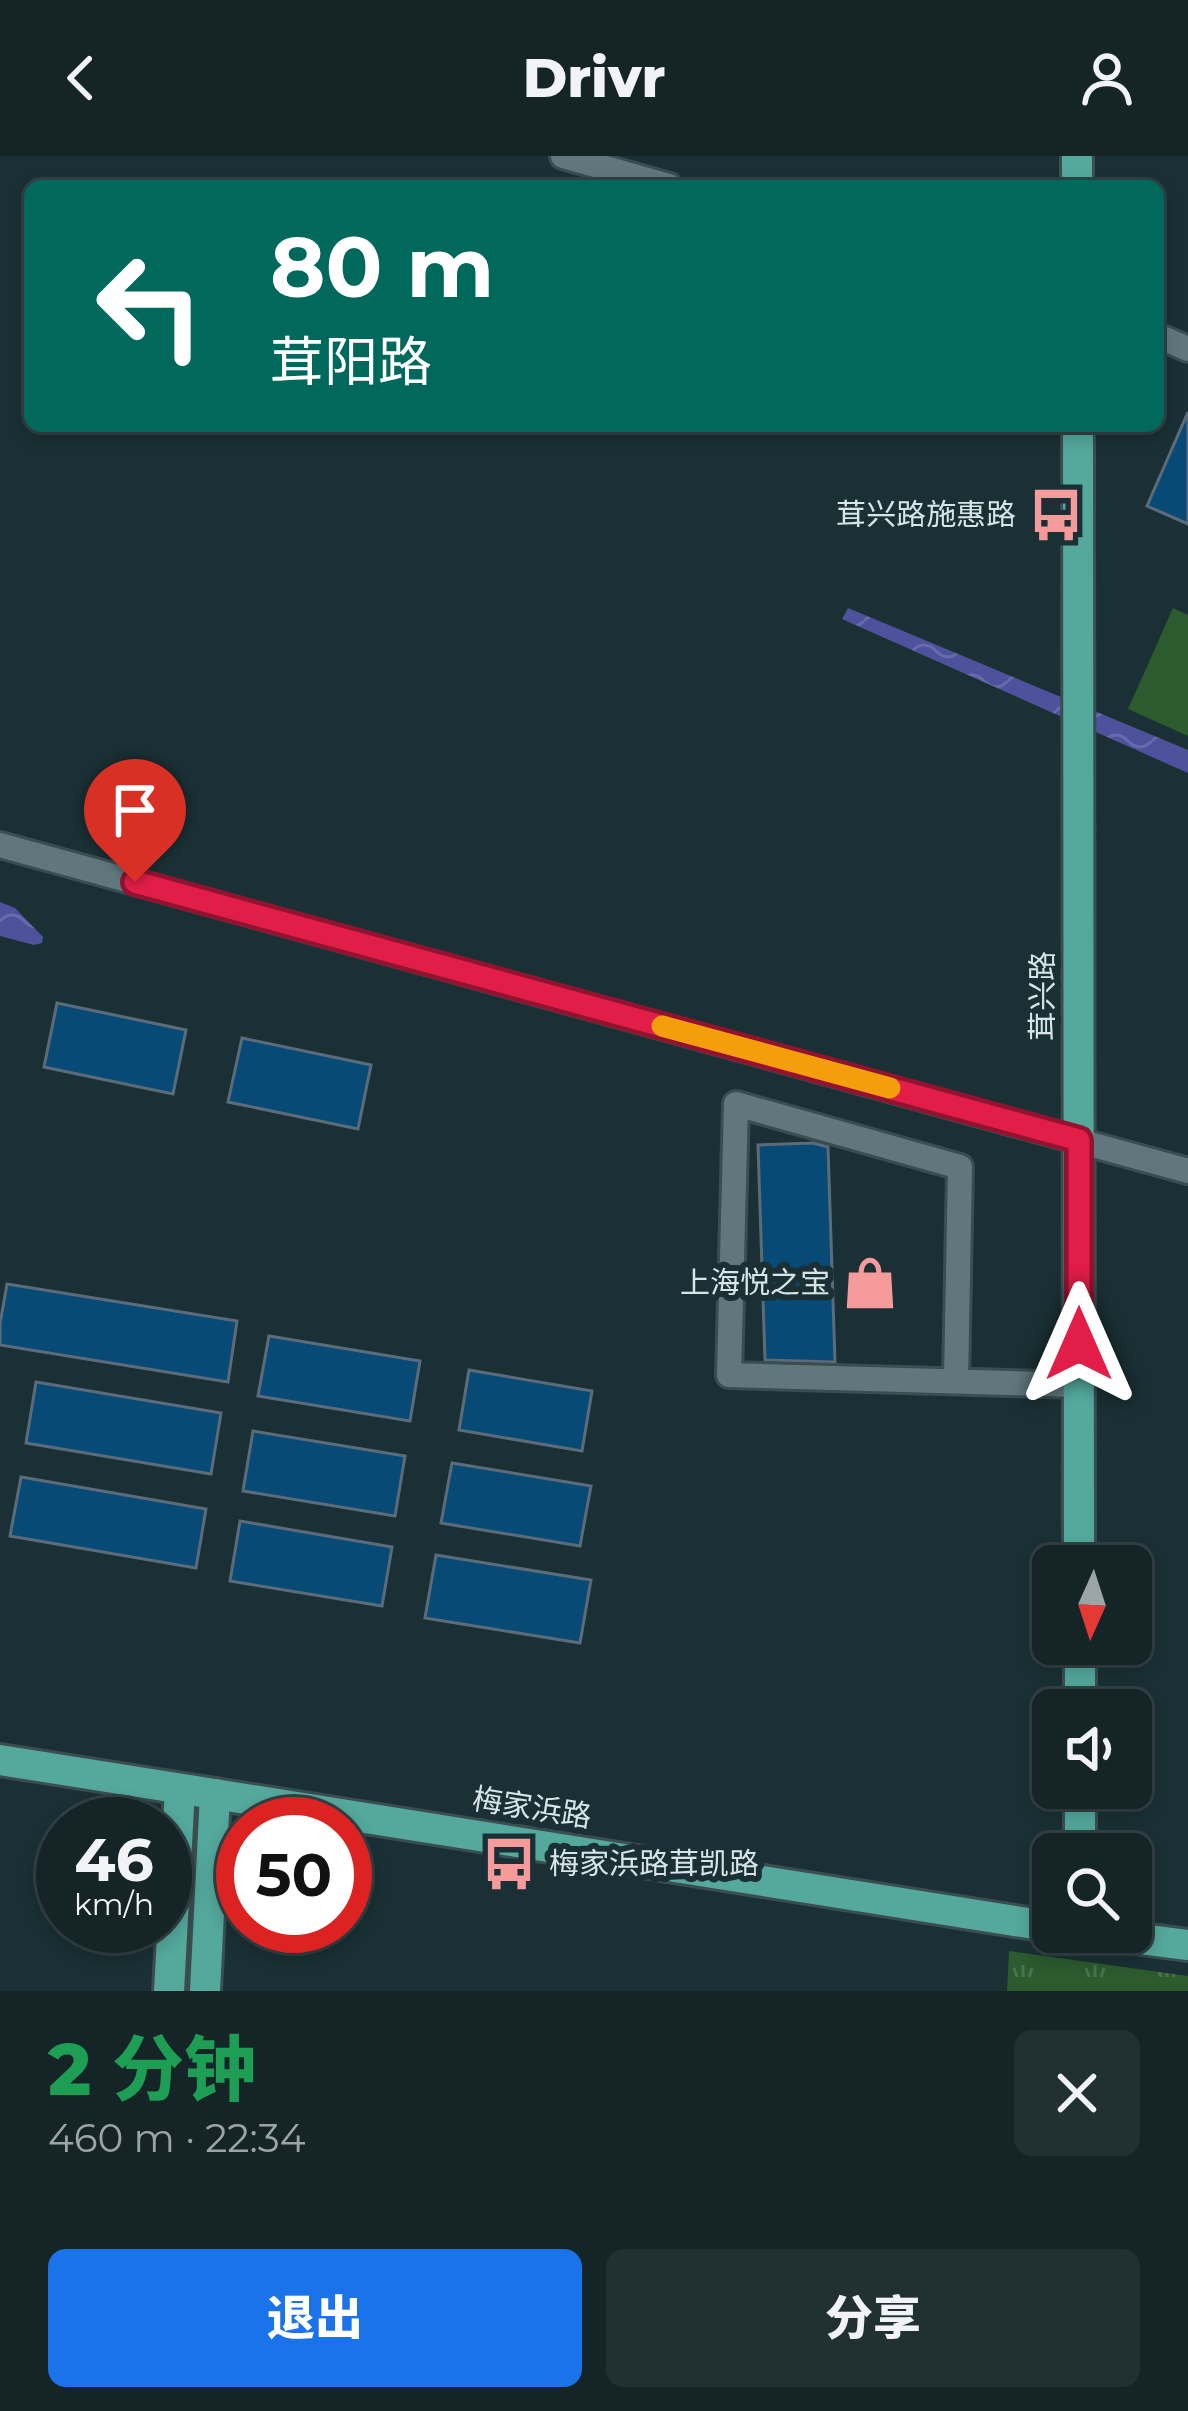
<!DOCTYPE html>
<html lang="zh">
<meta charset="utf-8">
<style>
:root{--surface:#142427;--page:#213033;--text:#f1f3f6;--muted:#9da4a7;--line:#334144;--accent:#1a73e8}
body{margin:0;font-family:Montserrat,"Noto Sans SC",sans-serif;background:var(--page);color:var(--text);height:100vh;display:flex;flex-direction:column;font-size:45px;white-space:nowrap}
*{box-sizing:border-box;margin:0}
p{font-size:39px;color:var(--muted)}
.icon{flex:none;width:66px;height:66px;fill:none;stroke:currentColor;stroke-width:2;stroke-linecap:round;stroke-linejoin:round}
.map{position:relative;height:1835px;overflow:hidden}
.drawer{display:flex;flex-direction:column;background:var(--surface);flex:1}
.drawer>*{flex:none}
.top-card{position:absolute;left:24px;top:24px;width:1140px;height:252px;border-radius:18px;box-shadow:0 6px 18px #0003,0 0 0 3px var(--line);background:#00695c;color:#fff;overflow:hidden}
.needle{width:78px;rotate:183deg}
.fabs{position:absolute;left:1032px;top:1389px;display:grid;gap:24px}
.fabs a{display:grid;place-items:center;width:120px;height:120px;border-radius:18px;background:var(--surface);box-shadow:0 6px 18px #0003,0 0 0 3px var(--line);font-size:60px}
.speed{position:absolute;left:36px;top:1641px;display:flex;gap:24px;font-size:60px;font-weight:700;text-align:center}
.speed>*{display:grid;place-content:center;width:156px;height:156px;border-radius:50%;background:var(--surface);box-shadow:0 6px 18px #0003,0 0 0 3px var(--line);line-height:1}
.speed small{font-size:30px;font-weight:400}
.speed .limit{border:18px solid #d22;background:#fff;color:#111}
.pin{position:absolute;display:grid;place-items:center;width:102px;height:102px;color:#fff;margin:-123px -51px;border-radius:50% 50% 50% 0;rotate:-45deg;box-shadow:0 0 12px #0007}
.pin .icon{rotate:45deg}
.me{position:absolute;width:132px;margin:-66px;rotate:0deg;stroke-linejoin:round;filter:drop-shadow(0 0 9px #0008)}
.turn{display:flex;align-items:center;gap:42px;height:252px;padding:0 48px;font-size:54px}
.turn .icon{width:156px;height:156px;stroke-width:2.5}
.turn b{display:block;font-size:84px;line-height:102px}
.round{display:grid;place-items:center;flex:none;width:126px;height:126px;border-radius:18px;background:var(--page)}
.overview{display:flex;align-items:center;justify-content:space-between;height:204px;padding:0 48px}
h1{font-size:72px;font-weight:800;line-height:90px;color:#1e9e55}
.button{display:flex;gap:24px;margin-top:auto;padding:24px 48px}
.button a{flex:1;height:138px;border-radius:18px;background:var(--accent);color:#fff;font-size:48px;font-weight:800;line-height:138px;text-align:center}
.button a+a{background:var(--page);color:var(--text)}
header{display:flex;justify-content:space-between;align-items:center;height:156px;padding:0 48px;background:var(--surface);font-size:54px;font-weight:800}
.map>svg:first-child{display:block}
</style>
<header><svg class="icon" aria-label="back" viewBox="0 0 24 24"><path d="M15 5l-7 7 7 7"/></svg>Drivr<svg class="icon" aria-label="person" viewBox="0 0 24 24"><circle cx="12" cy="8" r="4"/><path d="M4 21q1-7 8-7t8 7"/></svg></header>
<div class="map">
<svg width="1188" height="1835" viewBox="0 0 1188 1835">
<defs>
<pattern id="grass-tufts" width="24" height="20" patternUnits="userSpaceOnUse" patternTransform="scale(3)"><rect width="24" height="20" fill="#2b5b2f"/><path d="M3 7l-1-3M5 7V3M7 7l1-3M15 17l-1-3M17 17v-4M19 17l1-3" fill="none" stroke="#49724d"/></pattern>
<pattern id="water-waves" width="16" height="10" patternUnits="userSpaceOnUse" patternTransform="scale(3)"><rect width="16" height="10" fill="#4e529d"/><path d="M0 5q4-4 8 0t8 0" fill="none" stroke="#676bab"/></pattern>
</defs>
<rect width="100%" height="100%" fill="#1a3034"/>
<path fill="url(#grass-tufts)" d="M1009,1795L1188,1820V1835H1007Z"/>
<path fill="#2b5b2f" d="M1173,452L1188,459V580L1128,553Z"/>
<g fill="url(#water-waves)">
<path d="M848,452L1188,594V617L842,463Z"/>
<path d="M0,746L15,752L43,781L42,787L34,789L0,780Z"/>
</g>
<g fill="#074a76" stroke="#5c6b79" stroke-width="3">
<path d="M1188,256V368L1147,350Z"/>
<path d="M57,847L186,874L173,938L44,911Z"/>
<path d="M242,882L371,909L358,973L228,946Z"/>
<path d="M813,987L828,991L835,1206L765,1204L758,989Z"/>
<path d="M7,1128L237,1165L228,1226L0,1189V1168Z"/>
<path d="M269,1180L420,1205L410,1265L258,1240Z"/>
<path d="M469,1214L592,1235L582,1295L459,1274Z"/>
<path d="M36,1226L221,1257L211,1318L26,1287Z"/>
<path d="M253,1275L405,1300L395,1360L243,1335Z"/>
<path d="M452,1307L591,1330L580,1390L441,1367Z"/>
<path d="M21,1321L206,1353L196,1412L10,1380Z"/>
<path d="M240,1365L392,1391L382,1450L230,1425Z"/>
<path d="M436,1399L591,1424L580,1487L425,1462Z"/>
</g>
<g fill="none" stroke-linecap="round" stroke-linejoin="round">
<defs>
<g id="minor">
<path d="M563,0L669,30"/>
<path d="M1158,180L1188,193"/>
<path d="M0,689L1188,1015"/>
<path d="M956,1225L960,1011L736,948L729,1219L1079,1229"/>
</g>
<g id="major">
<path d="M1077,30V0"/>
<path d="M1078,270L1079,1410"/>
<path d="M1080,1488V1554"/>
<path d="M0,1604L1053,1771"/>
<path d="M1080,1632V1698"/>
<path d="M1087,1776L1188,1789"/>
<path d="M169,1835L180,1633"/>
<path d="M205,1835L215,1638"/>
</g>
</defs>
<use href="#minor" stroke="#3a4d51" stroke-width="30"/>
<use href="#major" stroke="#3a4d51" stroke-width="36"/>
<use href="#minor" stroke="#60787d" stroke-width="24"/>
<use href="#major" stroke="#54a89c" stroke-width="30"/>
</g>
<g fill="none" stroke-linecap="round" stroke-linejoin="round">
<defs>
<path id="route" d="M135,726L1079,984V1188"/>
</defs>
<use href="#route" stroke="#92132f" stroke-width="30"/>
<use href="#route" stroke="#e11d48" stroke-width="21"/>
<path stroke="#f59e0b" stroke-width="21" d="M662,870L890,932"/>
</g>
<defs>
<symbol id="bus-bare" viewBox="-9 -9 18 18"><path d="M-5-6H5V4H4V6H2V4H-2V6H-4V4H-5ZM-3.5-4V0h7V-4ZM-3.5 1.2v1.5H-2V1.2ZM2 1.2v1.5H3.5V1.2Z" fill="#f59b9c" stroke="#1a3034" stroke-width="2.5" paint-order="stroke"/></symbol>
<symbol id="shop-bare" viewBox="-9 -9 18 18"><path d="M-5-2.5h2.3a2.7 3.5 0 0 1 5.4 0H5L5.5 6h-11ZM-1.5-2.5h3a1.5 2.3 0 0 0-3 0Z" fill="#f59b9c" stroke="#1a3034" stroke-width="2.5" paint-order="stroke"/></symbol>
</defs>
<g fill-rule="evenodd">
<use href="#bus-bare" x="1018" y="321" width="76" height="76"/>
<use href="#shop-bare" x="832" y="1089" width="76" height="76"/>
<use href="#bus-bare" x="471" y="1670" width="76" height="76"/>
</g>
<g text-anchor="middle" stroke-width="12" stroke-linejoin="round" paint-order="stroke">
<g font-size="30" fill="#d8e5e8" stroke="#1a3034" text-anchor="end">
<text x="1016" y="369">茸兴路施惠路</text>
<text x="830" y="1137">上海悦之宝</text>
<text x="549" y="1718" text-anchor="start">梅家浜路茸凯路</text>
</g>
<g font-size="30" fill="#d8e5e8" stroke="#1a3034">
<text transform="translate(1043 840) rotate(-90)" y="10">茸兴路</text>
<text transform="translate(532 1652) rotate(9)" y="10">梅家浜路</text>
</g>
</g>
</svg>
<div class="fabs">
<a><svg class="needle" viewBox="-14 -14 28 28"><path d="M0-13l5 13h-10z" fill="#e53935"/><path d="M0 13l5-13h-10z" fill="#9da4a7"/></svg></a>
<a><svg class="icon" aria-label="sound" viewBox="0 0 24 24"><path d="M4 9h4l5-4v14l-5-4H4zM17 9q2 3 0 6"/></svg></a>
<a><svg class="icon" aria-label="search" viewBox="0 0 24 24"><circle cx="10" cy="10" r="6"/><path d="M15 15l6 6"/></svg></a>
</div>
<div class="speed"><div>46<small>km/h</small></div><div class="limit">50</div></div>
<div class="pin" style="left:135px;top:726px;background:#d93025"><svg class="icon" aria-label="arrive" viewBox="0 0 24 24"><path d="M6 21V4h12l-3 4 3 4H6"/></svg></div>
<svg class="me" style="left:1079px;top:1188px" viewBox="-20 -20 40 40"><path d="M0-17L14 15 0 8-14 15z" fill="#e11d48" stroke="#fff" stroke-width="4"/></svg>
<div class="top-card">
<div class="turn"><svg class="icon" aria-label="left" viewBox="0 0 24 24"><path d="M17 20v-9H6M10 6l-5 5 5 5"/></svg><div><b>80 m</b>茸阳路</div></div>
</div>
</div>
<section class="drawer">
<div class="overview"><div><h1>2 分钟</h1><p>460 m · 22:34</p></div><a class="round"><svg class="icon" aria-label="close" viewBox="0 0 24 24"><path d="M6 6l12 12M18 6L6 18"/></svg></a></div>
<div class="button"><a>退出</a><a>分享</a></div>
</section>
